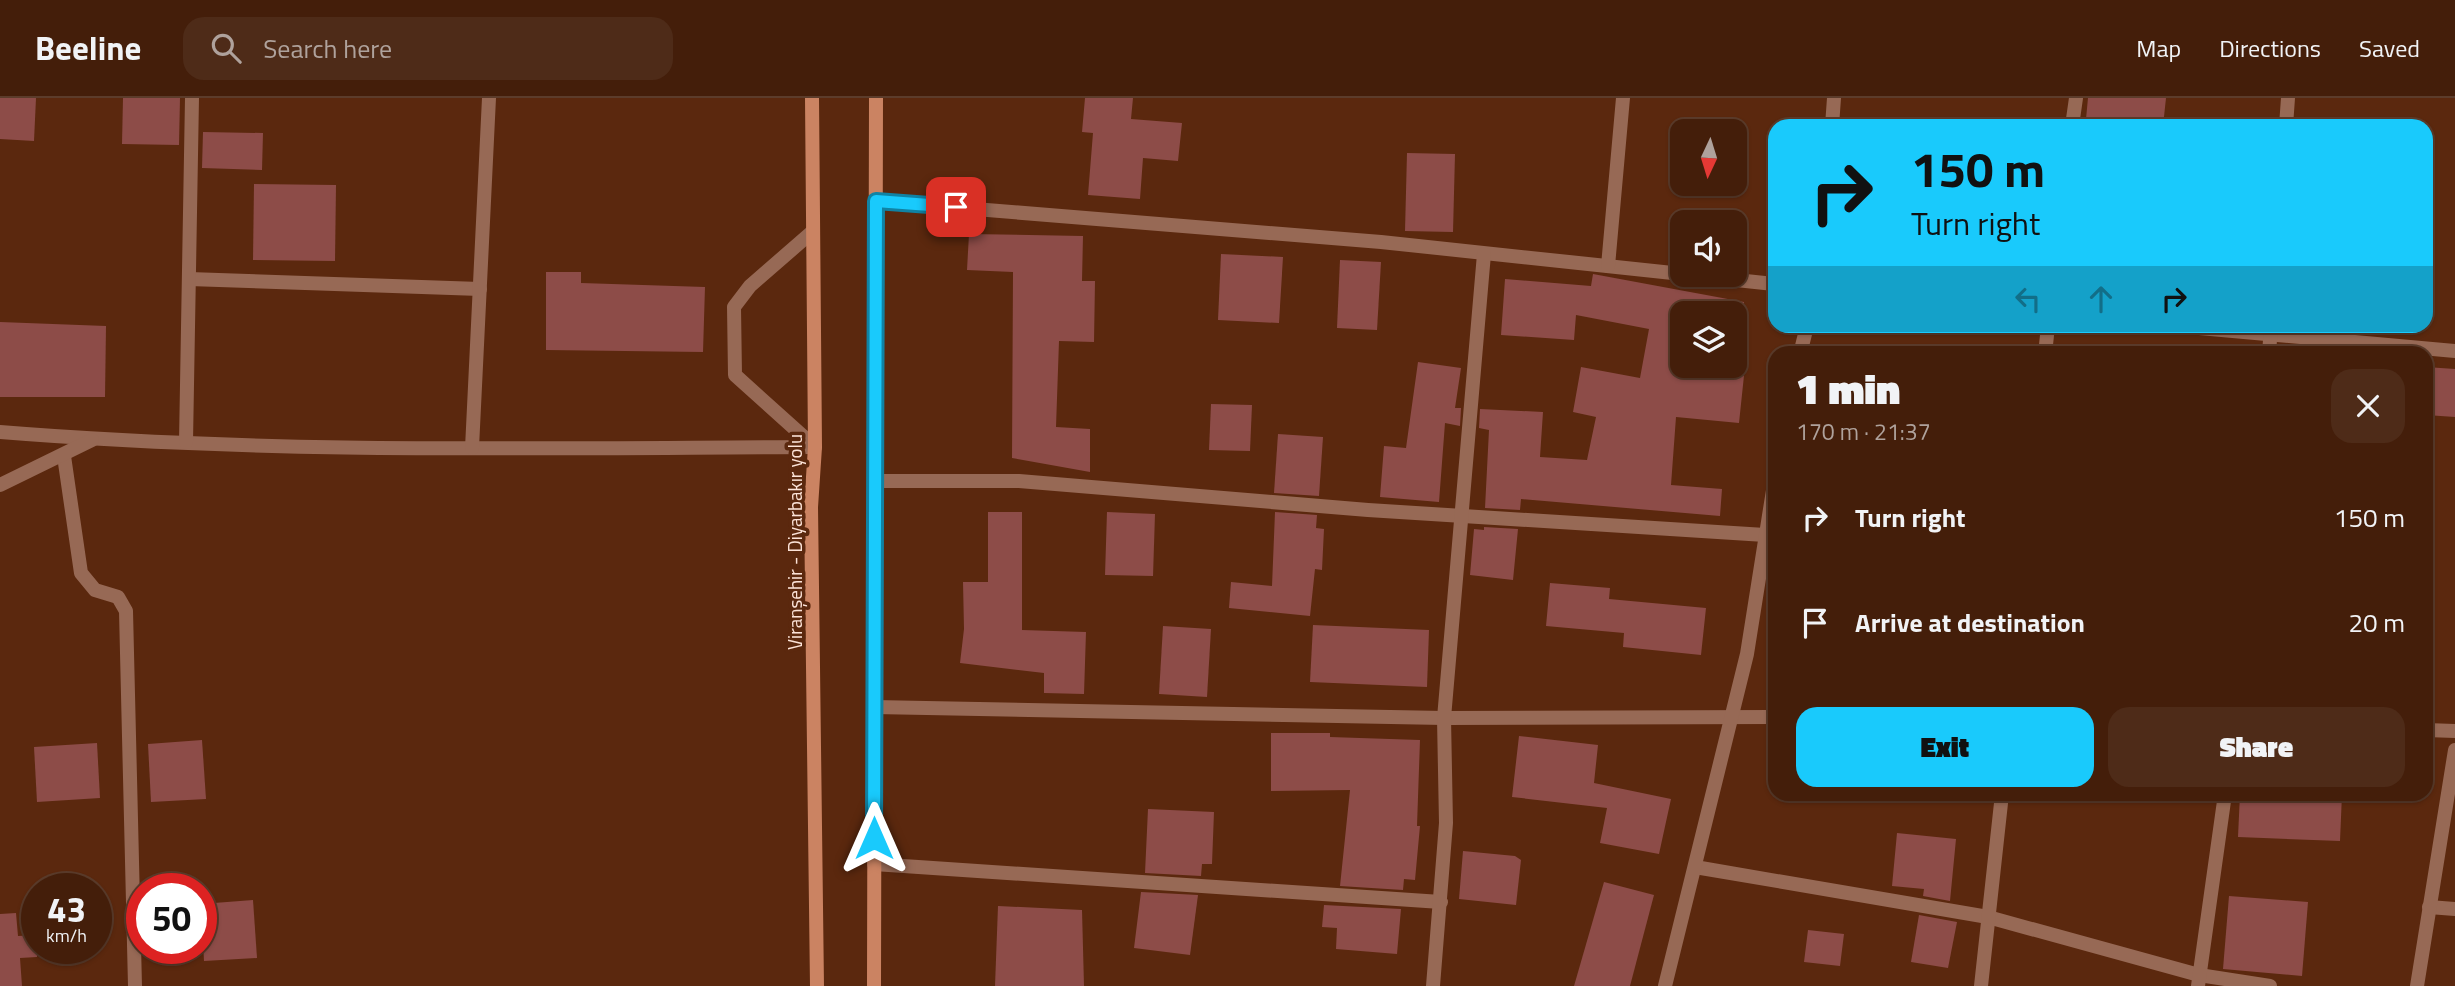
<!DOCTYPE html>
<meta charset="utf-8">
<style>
:root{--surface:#441e0a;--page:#4e2b18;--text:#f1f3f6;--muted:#afa29c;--line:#5c3c2b;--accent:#19cafc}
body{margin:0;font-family:"Titillium Web",sans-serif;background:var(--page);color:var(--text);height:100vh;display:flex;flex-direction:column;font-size:26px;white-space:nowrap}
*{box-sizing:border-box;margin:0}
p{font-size:23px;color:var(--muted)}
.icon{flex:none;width:38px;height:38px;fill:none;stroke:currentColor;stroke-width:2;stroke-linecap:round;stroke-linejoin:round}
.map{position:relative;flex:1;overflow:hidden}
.side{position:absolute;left:1768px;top:248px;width:665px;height:455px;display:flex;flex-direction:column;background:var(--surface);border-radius:21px;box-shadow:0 2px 5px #0004,0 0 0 2px var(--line)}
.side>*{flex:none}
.guide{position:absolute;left:1768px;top:21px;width:665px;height:214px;border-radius:21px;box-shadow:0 2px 5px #0004,0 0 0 2px var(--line);background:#19cafc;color:#111;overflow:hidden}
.needle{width:46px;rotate:184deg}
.fabs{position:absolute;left:1670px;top:21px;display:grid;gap:14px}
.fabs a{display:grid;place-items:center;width:77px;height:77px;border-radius:14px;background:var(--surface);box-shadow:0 2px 5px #0004,0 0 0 2px var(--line);font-size:35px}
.speed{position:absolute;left:21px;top:775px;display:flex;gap:14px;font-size:35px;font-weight:700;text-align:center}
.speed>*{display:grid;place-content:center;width:91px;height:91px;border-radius:50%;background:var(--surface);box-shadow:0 2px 5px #0004,0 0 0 2px var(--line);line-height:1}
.speed small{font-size:18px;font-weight:400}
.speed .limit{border:10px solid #d22;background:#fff;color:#111}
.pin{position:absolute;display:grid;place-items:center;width:60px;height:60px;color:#fff;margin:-30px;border-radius:14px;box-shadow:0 4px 10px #0006}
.me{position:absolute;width:77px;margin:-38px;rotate:0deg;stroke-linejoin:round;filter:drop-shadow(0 0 5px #0008)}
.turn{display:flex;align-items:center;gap:24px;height:147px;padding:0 28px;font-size:32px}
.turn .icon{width:91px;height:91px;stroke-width:2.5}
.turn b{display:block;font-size:49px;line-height:60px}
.lanes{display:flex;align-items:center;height:66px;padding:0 28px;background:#0003;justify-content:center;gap:35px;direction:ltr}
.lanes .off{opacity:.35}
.round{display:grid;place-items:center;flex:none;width:74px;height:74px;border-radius:21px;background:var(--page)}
.summary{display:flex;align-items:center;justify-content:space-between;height:119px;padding:0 28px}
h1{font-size:42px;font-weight:800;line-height:52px}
.action{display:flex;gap:14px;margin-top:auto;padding:14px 28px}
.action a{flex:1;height:80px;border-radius:21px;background:var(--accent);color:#111;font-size:28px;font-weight:800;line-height:80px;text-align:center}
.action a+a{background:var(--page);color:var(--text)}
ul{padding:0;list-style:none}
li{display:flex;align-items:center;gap:21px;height:105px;padding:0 28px}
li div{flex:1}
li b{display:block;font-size:26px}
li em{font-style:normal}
header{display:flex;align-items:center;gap:42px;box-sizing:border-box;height:98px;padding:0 35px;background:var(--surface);border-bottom:2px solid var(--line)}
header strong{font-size:33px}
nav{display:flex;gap:38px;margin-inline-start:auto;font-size:24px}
.search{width:490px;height:63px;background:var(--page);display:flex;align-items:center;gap:18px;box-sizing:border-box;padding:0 24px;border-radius:21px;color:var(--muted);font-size:26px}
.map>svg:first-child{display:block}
</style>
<header>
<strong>Beeline</strong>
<div class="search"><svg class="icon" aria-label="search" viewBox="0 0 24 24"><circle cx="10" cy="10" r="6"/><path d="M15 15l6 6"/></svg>Search here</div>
<nav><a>Map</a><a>Directions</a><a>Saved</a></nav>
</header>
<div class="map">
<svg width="2455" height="888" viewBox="0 0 2455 888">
<rect width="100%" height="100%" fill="#5b280e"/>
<g fill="#8d4c48">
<path d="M0,0H36L34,43L0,41Z"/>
<path d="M123,0H180L179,47L122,46Z"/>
<path d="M1085,0H1133L1131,21L1182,25L1178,63L1143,60L1140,101L1088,97L1093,35L1082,34Z"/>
<path d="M2088,0H2166L2163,28L2086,21Z"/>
<path d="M203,34L263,35L262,72L202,70Z"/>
<path d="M1407,55L1455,56L1453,134L1405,133Z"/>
<path d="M254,86L336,87L335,163L253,162Z"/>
<path d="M969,136L1083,138L1082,183H1095L1094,244L1059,243L1056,329L1090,331V374L1012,360L1013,174L967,172Z"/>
<path d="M1221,156L1283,159L1279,225L1218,222Z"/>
<path d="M1340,162L1381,164L1377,232L1337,230Z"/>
<path d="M546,174H581V185L705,189L703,254L546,252Z"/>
<path d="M1593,176L1744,204L1743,215H1682V268H1745L1739,325L1676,319L1671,387L1722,391L1720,418L1521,401L1520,412L1485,410L1489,332L1479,330L1480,311L1543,314L1540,359L1587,362L1596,319L1573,314L1581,269L1640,280L1649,231L1576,217L1574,242L1501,237L1505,181L1591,188Z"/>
<path d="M0,224L106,228L105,299H0Z"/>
<path d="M1418,264L1461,270L1455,310H1461L1460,328L1445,325L1439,404L1380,399L1384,348L1406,350Z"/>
<path d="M2426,269L2455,271V319L2426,317Z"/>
<path d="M1211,306L1252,307L1250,353L1209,352Z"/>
<path d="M1278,336L1323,339L1319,398L1274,395Z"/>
<path d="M988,414H1022V532L1086,534L1084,596L1044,595V575L960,565L964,531L963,484H988Z"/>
<path d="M1107,414L1155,416L1153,478L1105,477Z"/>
<path d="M1275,414L1317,417L1316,430L1324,431L1322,472L1315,471L1310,518L1229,510L1231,484L1272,488Z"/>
<path d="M1484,429L1518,431L1513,482L1470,477L1474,431L1484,432Z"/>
<path d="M1550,485L1610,490L1609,501L1706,510L1701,557L1623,549L1624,535L1546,528Z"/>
<path d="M1313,527L1429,532L1427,589L1310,584Z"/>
<path d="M1163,528L1211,531L1207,599L1159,596Z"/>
<path d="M1271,635H1330V639L1420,642L1417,728H1420L1415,782L1404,781L1403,792L1340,788L1350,692L1271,693Z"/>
<path d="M1519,638L1598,647L1594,685L1671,701L1659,756L1600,745L1607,710L1512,699Z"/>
<path d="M202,642L206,701L151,704L148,646Z"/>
<path d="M97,645L100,700L37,704L34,649Z"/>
<path d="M2240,696H2342L2340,743L2238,739Z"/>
<path d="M1148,711L1214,714L1212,766H1202L1201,778L1145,775Z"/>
<path d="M1897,735L1956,741L1950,803L1923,798L1924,791L1892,788Z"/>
<path d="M1463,753L1515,758L1521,762L1516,807L1459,801Z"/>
<path d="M1604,784L1654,797L1630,888H1574Z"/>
<path d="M1141,794L1198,797L1190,857L1134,850Z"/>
<path d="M2229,798L2308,804L2302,878L2223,871Z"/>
<path d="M253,802L257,860L204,863L201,806Z"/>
<path d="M1324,807L1401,811L1397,856L1336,851L1337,830L1322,829Z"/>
<path d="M998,808L1082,812L1084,888H995Z"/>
<path d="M16,815L18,838L37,837V859L20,860L22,888H0V816Z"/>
<path d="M1919,817L1957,824L1948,870L1911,864Z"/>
<path d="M1808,832L1844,836L1840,868L1804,864Z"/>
</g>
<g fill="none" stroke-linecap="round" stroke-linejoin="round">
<path stroke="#976955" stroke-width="14" d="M812,134L750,188L734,209L735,277L815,349"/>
<g stroke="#976955" stroke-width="14">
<path d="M1832,28L1834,0"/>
<path d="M2072,28L2076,0"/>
<path d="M2286,28L2288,0"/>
<path d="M876,103L1381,144L1682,176"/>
<path d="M1608,168L1623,0"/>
<path d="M1689,177L1774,186"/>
<path d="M189,181L480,191"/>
<path d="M2177,228L2455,253"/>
<path d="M1800,256L1807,228"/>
<path d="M2045,256L2048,228"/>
<path d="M2269,256L2271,228"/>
<path d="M0,334C270,356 544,350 815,349"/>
<path d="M186,344L192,0"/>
<path d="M472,350L489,0"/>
<path d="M64,358L81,475L95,492L118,499L126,513L135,888"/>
<path d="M875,383H1019L1368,412L1765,437"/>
<path d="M0,387L92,342"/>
<path d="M874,609L1444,620L1774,619"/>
<path d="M2426,632L2455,633"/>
<path d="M874,766L1441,804"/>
<path d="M1695,769L1988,819L2199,877L2270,888"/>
<path d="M2429,809L2455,811"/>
<path d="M1433,888L1446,725L1444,620L1484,156"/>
<path d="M1665,888L1747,556L1774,386"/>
<path d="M1981,888L2002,696"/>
<path d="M2198,888L2225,696"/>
<path d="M2417,888L2455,652"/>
</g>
<g stroke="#cb8362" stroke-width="14">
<path d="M812,0L815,349L811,409L817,888"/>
<path d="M874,888L876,0"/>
</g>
</g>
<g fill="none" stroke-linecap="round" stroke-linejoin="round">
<defs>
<path id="route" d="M874,740L876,103L956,109"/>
</defs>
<use href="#route" stroke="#1083a4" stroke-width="18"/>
<use href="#route" stroke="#19cafc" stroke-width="12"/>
</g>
<g text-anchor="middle" stroke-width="7" stroke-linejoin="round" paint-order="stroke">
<g font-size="19" fill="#fce3d8" stroke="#5b280e">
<text transform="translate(795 444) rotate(-90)" y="7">Viranşehir - Diyarbakır yolu</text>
</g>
</g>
</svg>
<div class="fabs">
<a><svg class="needle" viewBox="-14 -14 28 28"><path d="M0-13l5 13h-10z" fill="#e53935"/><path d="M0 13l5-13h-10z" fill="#afa29c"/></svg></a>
<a><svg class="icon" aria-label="sound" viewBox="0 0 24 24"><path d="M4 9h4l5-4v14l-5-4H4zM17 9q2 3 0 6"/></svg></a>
<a><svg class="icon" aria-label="layers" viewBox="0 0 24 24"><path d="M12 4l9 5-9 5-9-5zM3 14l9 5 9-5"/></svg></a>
</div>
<div class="speed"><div>43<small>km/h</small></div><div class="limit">50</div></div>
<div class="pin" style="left:956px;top:109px;background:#d93025"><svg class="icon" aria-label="arrive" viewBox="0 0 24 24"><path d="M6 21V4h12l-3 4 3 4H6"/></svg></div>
<svg class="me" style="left:874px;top:740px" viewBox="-20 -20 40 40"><path d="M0-17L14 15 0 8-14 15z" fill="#19cafc" stroke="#fff" stroke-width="4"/></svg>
<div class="guide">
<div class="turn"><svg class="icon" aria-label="right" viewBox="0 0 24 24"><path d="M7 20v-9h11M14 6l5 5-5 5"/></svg><div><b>150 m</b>Turn right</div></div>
<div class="lanes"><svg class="icon off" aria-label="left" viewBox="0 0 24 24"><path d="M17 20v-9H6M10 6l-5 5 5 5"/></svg><svg class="icon off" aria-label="ahead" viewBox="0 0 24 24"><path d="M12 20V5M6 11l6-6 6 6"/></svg><svg class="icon" aria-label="right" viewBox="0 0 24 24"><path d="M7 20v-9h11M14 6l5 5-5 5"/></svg></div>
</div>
<section class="side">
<div class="summary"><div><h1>1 min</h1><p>170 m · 21:37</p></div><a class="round"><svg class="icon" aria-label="close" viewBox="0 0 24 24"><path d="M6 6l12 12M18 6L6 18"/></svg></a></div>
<ul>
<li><svg class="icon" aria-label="right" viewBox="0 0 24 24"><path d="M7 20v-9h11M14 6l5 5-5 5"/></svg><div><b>Turn right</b></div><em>150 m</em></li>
<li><svg class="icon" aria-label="arrive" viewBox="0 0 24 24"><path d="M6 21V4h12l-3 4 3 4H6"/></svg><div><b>Arrive at destination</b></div><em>20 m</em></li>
</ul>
<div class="action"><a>Exit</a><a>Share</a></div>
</section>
</div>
